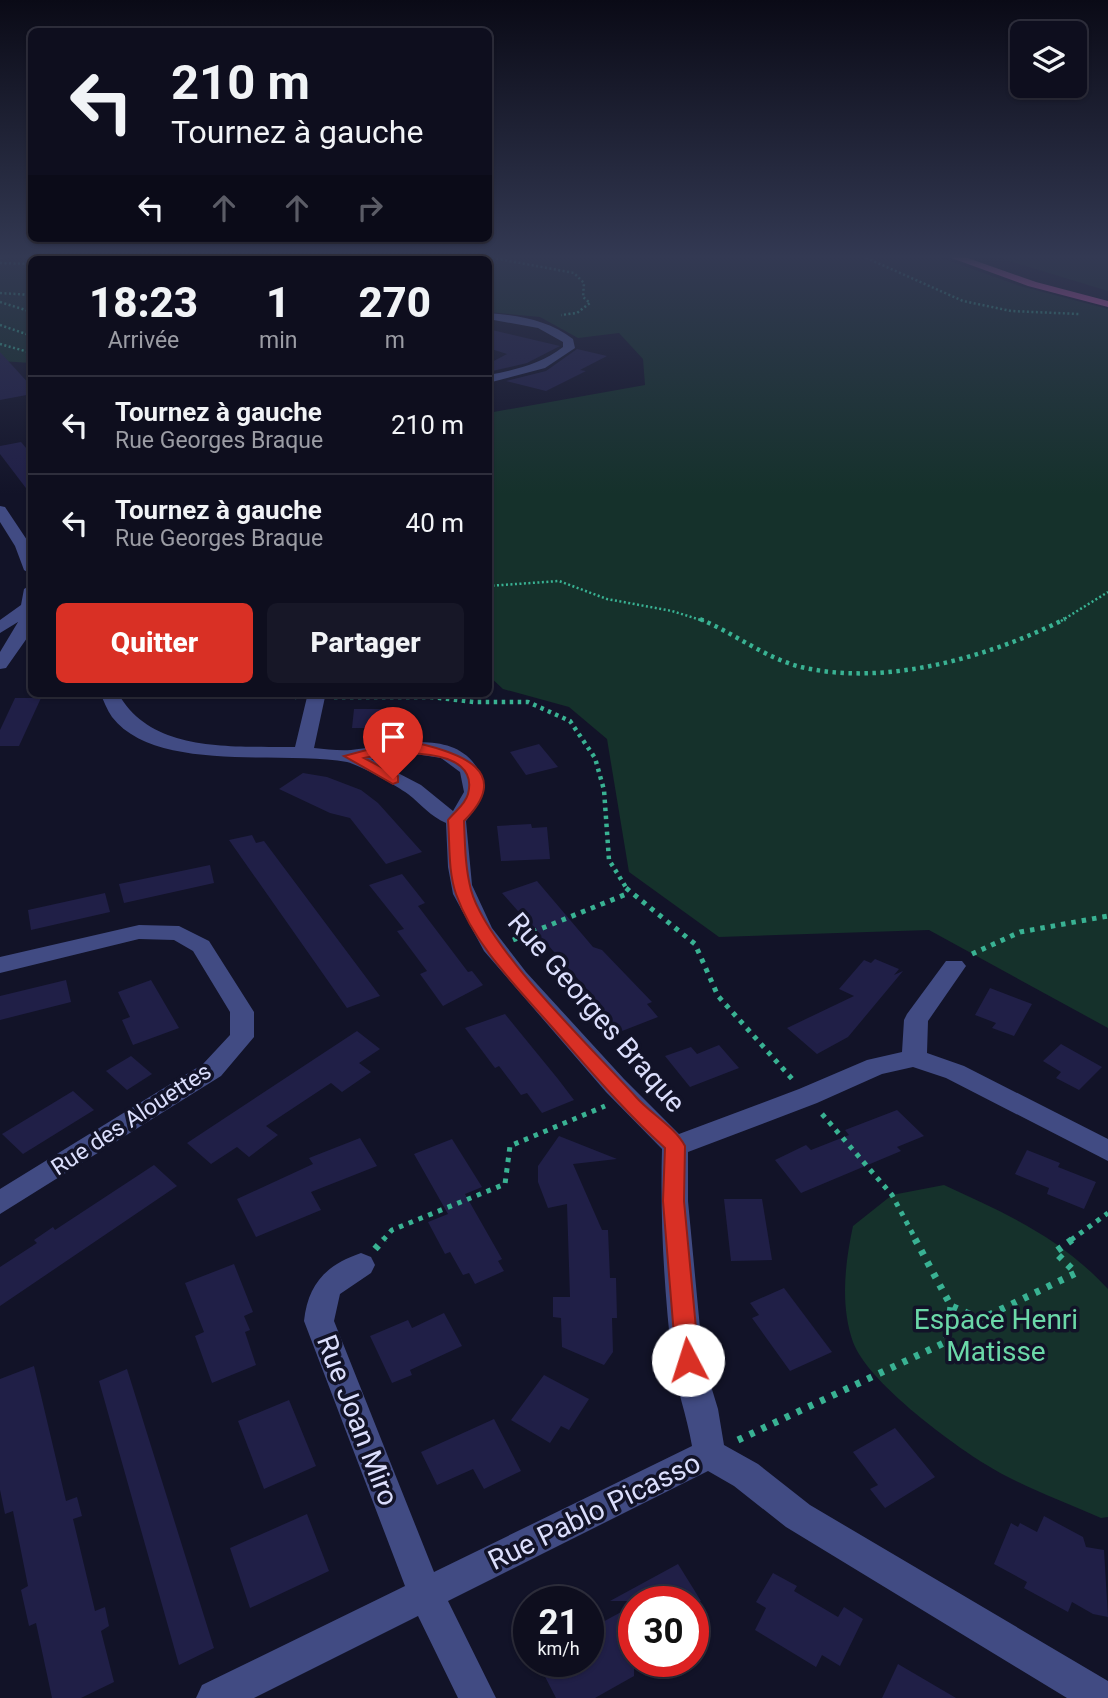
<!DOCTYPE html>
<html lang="fr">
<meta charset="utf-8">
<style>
:root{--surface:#0e0e1e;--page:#171727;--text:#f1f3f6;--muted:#9b9ca4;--line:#2e2e3c;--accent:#d93025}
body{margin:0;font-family:Roboto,sans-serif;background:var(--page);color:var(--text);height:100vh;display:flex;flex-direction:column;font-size:26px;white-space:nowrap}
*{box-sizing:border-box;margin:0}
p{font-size:23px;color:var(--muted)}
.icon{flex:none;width:38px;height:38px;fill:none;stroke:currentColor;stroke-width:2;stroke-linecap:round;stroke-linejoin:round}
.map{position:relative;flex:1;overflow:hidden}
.panel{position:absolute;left:28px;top:256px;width:464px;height:441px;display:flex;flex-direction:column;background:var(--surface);border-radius:10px;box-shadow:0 2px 5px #0004,0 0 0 2px var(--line)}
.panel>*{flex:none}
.banner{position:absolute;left:28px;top:28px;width:464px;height:214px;border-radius:10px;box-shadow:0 2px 5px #0004,0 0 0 2px var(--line);background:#0e0e1e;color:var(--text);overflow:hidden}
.controls{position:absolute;left:1010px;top:21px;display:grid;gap:14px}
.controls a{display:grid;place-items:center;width:77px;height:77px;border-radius:10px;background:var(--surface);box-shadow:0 2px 5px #0004,0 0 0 2px var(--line);font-size:35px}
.speed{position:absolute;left:513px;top:1586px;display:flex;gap:14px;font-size:35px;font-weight:700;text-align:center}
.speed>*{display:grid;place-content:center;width:91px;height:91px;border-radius:50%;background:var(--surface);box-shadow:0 2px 5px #0004,0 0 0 2px var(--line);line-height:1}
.speed small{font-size:18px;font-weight:400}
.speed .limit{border:10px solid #d22;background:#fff;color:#111}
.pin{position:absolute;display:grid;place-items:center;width:60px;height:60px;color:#fff;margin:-72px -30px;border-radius:50% 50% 50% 0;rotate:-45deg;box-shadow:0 0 7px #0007}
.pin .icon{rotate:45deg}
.me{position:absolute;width:77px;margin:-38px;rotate:355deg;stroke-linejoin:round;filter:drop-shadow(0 0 5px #0008)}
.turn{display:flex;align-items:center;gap:24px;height:147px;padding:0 28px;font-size:32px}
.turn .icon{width:91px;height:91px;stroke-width:2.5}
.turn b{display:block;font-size:49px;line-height:60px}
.lanes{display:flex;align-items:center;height:66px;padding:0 28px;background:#0003;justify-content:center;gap:35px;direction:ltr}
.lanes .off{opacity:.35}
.eta{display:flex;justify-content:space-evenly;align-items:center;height:119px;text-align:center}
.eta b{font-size:42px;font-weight:800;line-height:49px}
.button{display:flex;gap:14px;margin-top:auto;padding:14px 28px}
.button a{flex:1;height:80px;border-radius:10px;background:var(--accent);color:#fff;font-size:28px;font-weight:800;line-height:80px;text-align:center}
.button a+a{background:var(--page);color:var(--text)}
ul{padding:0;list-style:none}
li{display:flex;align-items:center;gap:21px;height:98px;padding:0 28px;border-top:2px solid var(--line)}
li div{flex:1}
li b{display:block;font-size:26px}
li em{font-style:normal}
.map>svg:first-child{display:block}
</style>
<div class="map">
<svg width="1108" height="1698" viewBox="0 0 1108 1698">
<rect width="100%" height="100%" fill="#121328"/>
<g fill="#15312b">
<path d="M0,256H936L1020,286L1108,309V1028L929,930L719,937L629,872L607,739L569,707L503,689L488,675V413L645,385L643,359L619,333L578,338L540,317L488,312V259H32L31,363L0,361Z"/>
<path d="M993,256H1108V291Z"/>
<path d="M944,1185C1007,1214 1060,1237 1108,1289V1517L1101,1518C1063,1501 1020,1486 985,1464C948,1441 868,1382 853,1342C840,1305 845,1263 853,1226L892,1195Z"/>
</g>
<g fill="#201f47">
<path d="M488,329L560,346L527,363L488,372V364L507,354L488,348Z"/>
<path d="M577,349L607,356L580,370L586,371L546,391L506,381L546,371Z"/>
<path d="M0,352L32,387V394L0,400Z"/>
<path d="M21,442L32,455V496L0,454V446Z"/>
<path d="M15,698H41L19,746H0V730Z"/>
<path d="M354,709H382L379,728H352Z"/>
<path d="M539,744L558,767L526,775L510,752Z"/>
<path d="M303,773L327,777L361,790L378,803L422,852L386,864L350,818L330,813L279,789Z"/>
<path d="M531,824L532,828L547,827L550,859L501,861L497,826Z"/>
<path d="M252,835L256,843L264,841L380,996L347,1008L229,840Z"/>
<path d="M210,865L214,883L124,903L119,884Z"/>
<path d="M402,874L425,903L418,906L468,972L472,971L483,985L443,1006L420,974L427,971L397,931L404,929L369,885Z"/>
<path d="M537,881L593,947L602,950L652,1002L647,1004L658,1017L617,1033L586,999L593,996L502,893Z"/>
<path d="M105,893L110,912L31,930L28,910Z"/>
<path d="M875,959L899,969L894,975L903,971L848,1037L817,1054L787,1028L854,996L839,989L864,960L871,963Z"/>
<path d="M66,980L71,1002L0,1020V996Z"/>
<path d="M151,980L179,1028L133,1045L122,1020L130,1017L118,992Z"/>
<path d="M990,988L1032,1004L1014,1036L992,1028L996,1023L975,1015Z"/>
<path d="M505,1014L558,1079L574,1100L542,1113L527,1093L521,1095L499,1066L495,1068L465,1028Z"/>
<path d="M357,1031L380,1049L359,1063L371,1072L342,1092L331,1083L266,1126L278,1135L249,1157L237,1147L211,1164L187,1143Z"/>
<path d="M1061,1044L1102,1067L1079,1090L1056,1078L1061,1072L1043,1061Z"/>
<path d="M719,1045L739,1068L690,1087L665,1056L691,1047L697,1054Z"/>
<path d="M131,1056L152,1074L127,1090L106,1071Z"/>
<path d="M73,1091L94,1110L23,1154L2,1134Z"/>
<path d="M897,1110L924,1136L897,1147L901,1151L801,1193L775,1160L806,1145L811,1150L849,1135L845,1130Z"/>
<path d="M559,1136L617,1159L573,1164L602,1230H608L610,1278H616L617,1318H612L613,1352L604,1365L562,1347L561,1318L553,1317V1297H570L567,1204L548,1208L538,1182V1166Z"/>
<path d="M360,1138L377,1166L311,1192L321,1210L256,1237L237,1199L313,1164L309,1158Z"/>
<path d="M452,1139L482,1187L465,1194L502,1259L498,1261L504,1271L475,1284L469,1273L463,1275L450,1252L445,1254L428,1222L448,1214L414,1154Z"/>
<path d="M1027,1150L1060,1163L1058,1167L1096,1182L1084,1209L1047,1194L1049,1188L1015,1174Z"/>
<path d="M154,1165L177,1186L0,1306V1267L37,1243L34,1240L53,1227L55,1230Z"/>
<path d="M724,1199H762L772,1260L731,1261Z"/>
<path d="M234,1264L253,1312L244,1316L250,1330L245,1332L256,1365L212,1383L195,1336L204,1332L185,1283Z"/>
<path d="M784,1288L832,1352L790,1371L752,1318L759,1315L750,1303Z"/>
<path d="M444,1313L462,1346L410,1370L412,1375L392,1383L370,1336L408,1320L412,1328Z"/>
<path d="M34,1366L66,1501L77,1497L82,1516L73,1519L95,1611L105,1607L109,1626L101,1631L114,1682L81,1698H52L36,1623L29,1626L21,1590L28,1586L13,1511L5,1514L0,1490V1379Z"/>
<path d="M127,1369L214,1648L179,1665L99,1381Z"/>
<path d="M544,1375L589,1399L569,1430L561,1426L550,1443L511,1420Z"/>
<path d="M289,1400L316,1466L264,1489L238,1421Z"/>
<path d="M494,1419L521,1471L484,1489L473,1469L437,1485L421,1452Z"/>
<path d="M895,1428L935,1477L885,1508L870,1489L878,1485L853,1452Z"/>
<path d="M307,1514L329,1571L250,1608L230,1548Z"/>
<path d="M1044,1516L1083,1537L1086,1547L1104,1550L1108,1617L1093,1614L1072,1602L1068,1612L1024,1588L1027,1582L994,1564L1011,1523L1018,1527L1020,1523L1037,1532Z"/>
<path d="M678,1564L701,1601H610Z"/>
<path d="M773,1573L797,1586L794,1591L838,1617L844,1607L863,1619L840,1666L822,1655L816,1667L755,1630L766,1608L756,1602Z"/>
<path d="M634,1605V1676L595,1698H556L537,1661H588V1630Z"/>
<path d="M898,1664L956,1698H882Z"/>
</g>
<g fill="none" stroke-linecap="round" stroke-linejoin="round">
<g stroke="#39b293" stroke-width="2.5" stroke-dasharray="2 2.5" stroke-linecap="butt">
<path d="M483,256L574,273L584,283L583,297L590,303L577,313L561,315"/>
<path d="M862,256L963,301L1011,311L1079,314"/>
<path d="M0,258L11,256"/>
<path d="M285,259L294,256"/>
<path d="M382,259L384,256"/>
<path d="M0,263L32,264"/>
<path d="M0,293L32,295"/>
<path d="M0,302L32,312"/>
<path d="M0,325L32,336"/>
<path d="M0,344L32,353"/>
<path d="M488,586L559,581L607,599L672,611L704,621"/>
<path d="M1061,621L1108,592"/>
</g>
<g stroke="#39b293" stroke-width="4.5" stroke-dasharray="3.5 4.5" stroke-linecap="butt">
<path d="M700,619C734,633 765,658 801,667C886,687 989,657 1065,619"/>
<path d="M253,693L297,697"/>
<path d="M334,697H431L474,702H528L570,721L595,758L604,790L609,860L627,889"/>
</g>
<g stroke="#39b293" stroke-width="5" stroke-dasharray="4.5 6" stroke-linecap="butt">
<path d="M626,888L695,944L718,996L794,1081"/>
<path d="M513,940L629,893"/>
<path d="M972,954L1020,932L1108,916"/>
<path d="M822,1114L892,1195L916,1240"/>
<path d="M383,1240L392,1230L505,1184L510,1146L605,1106"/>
<path d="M1071,1240L1108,1213"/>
</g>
<g stroke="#39b293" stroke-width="7" stroke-dasharray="5 8" stroke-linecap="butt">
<path d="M915,1239L951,1306L981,1319L1076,1273L1055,1252L1073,1239"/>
<path d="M375,1249L384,1239"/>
<path d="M738,1440L946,1342L951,1306"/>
</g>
<g fill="#414b83" fill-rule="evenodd">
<path d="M488,313C518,315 549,320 573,339L575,348L545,368L488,383V375C515,370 541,364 563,347V342L538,328L488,319Z"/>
<path d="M0,506L5,507L31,546L32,575L24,570L15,546L0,522Z"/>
<path d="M32,584V631L6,668L0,669V652L18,622L0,633V620L21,605L24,589Z"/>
<path d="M100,693H118C151,754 235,746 295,747L307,697L310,693H322L325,697L314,748C326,749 339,751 351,750C391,747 456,725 480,773C489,791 478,806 466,821L472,885L492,928L526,972L624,1079L679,1134L799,1089L867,1060L902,1052L904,1020L907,1014L946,961H962L966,966L928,1021L927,1053L964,1066L1108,1139V1161L946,1078L913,1067L882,1074L817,1103L688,1152V1201L703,1360L718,1409L724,1445L758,1464L810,1505L1108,1681V1698H1067L786,1527L734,1486L708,1471L448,1601L496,1698H458L418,1616L254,1698H196L202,1685L405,1586L304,1321C308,1284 326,1265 361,1253L371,1257L375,1265L371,1273L340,1294L334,1321L434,1572L692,1446C687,1416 676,1387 672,1358C664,1289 660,1218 662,1149L606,1092L484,951L453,894L448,867L446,823C430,816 422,805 408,794C397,786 360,765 347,762C284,750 156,774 112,717C107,710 104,701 100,693ZM409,753L441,758L460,772L464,792L453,811L421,785L371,759Z"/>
<path d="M139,925L179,926L209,941L254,1012V1037L221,1076L0,1214V1189L203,1064L230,1035V1012L193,951L174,940L139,939L0,973V957Z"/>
</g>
<path fill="#f45fc4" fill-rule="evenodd" d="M946,256H962L1036,282L1108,301V307L1028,286Z"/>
</g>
<linearGradient id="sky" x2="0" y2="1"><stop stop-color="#0a0a16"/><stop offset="0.52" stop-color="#333953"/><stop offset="1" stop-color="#333953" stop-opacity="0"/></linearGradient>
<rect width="1108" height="494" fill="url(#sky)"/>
<path fill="#d93025" stroke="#8d1f18" stroke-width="2" d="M417,743C460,753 514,771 464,821C465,844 465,867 471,890C487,948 593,1049 636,1097C650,1113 675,1127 685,1146L684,1201L699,1360L696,1367L688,1370L680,1367L676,1360L663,1201L665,1148C624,1111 589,1069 552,1027C517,987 474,945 456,894C448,871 450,844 448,820C455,811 465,805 468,794C481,744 389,752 364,758L398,776V782L393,784L344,756L389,744Z"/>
<g text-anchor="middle" stroke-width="7" stroke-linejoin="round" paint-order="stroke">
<g font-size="23" fill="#dbdefc" stroke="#121328">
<text transform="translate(131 1119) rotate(-33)" y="8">Rue des Alouettes</text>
</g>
<g font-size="28" fill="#dbdefc" stroke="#121328">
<text transform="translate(597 1012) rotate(49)" y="10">Rue Georges Braque</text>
<text transform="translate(358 1420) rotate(69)" y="10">Rue Joan Miro</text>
<text transform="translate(594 1511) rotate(-26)" y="10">Rue Pablo Picasso</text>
</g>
<g font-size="28" fill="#6bd8a8" stroke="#121328">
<text x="996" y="1329">Espace Henri<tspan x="996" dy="32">Matisse</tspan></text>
</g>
</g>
</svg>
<div class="controls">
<a><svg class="icon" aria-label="layers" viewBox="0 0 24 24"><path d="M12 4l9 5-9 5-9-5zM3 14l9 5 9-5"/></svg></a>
</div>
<div class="speed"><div>21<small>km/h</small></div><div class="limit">30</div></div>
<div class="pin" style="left:393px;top:779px;background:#d93025"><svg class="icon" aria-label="arrive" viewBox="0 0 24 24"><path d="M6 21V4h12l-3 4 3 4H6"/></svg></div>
<svg class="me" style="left:688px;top:1360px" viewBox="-20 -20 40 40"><circle r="19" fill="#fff"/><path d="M0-13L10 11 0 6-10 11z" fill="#d93025"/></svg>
<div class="banner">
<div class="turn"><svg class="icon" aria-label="left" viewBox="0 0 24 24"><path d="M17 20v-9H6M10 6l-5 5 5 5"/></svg><div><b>210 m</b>Tournez à gauche</div></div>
<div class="lanes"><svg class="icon" aria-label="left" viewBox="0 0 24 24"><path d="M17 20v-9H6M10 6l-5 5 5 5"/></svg><svg class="icon off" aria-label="ahead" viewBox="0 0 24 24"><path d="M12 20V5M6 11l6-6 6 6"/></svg><svg class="icon off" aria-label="ahead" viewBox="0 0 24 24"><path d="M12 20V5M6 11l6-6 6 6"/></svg><svg class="icon off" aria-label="right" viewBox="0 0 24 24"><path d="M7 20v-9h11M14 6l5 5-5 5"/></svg></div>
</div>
<section class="panel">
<div class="eta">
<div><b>18:23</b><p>Arrivée</p></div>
<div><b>1</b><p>min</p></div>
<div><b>270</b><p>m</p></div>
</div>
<ul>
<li><svg class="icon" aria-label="left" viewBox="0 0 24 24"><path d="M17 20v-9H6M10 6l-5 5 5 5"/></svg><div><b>Tournez à gauche</b><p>Rue Georges Braque</p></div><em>210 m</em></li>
<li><svg class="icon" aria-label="left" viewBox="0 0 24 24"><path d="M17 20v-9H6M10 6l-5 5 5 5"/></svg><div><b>Tournez à gauche</b><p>Rue Georges Braque</p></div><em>40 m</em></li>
</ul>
<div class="button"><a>Quitter</a><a>Partager</a></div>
</section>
</div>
